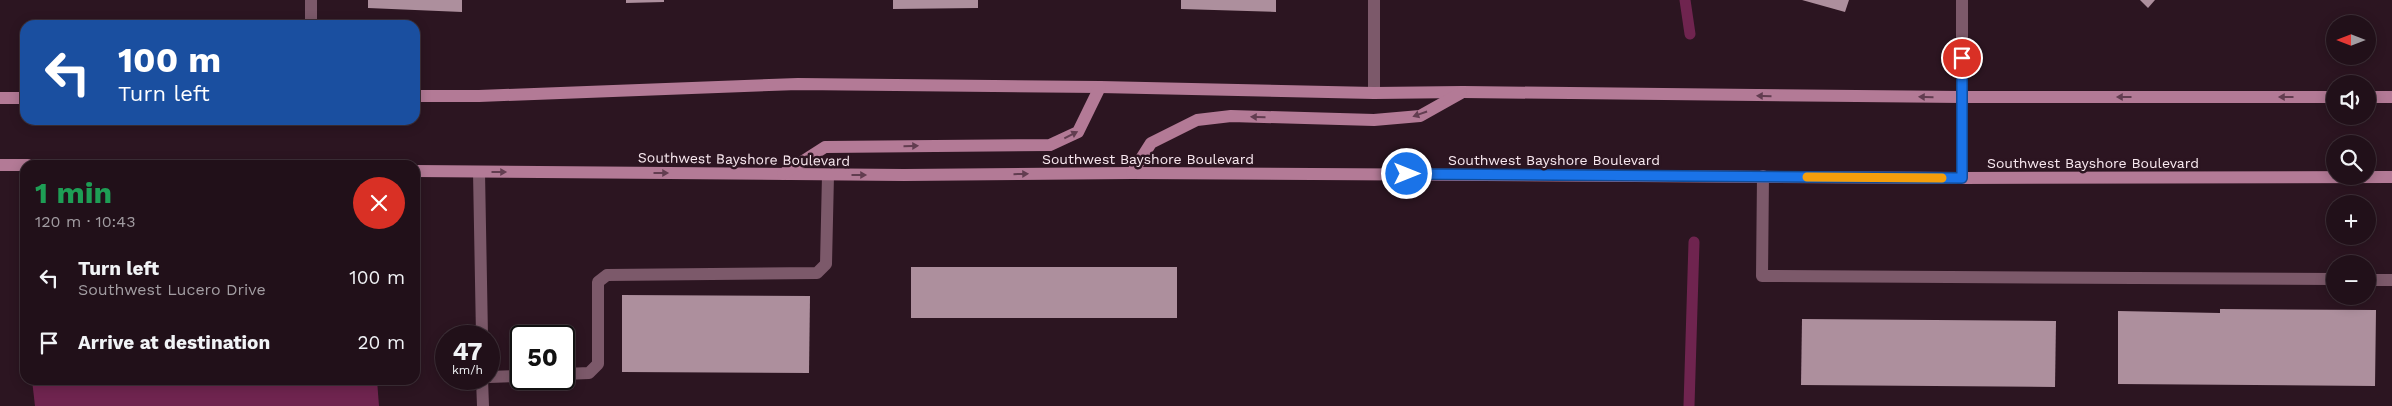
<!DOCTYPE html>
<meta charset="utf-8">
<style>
:root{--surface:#211019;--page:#291922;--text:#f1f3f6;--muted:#a29da2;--line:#3e3038}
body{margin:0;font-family:"Work Sans",sans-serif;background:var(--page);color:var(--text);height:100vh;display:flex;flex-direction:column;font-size:19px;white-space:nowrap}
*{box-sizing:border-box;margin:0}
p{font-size:16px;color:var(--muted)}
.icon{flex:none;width:28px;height:28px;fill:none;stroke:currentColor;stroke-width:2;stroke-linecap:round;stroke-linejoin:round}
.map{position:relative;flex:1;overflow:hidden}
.panel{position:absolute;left:20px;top:160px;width:400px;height:225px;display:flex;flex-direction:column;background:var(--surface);border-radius:15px;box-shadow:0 2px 12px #0003,0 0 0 1px var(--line)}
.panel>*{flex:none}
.banner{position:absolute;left:20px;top:20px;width:400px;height:105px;border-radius:15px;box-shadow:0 2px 12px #0003,0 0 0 1px var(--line);background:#1a4fa0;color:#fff;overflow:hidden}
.needle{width:32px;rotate:270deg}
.tools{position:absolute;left:2326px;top:15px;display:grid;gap:10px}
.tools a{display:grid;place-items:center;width:50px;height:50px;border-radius:50%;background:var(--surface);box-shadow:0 2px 12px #0003,0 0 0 1px var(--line);font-size:25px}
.speed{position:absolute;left:435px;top:325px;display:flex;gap:10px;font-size:25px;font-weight:700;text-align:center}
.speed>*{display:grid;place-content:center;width:65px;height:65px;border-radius:50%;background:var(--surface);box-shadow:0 2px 12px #0003,0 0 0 1px var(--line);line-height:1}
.speed small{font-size:12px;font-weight:400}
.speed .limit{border:2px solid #111;border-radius:8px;background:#fff;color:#111}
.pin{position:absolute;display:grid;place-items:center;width:42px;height:42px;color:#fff;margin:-21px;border:2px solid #fff;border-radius:50%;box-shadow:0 1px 5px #0007}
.me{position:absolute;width:55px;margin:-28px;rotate:90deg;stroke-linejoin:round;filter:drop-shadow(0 0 4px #0008)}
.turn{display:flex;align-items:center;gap:18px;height:105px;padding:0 15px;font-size:22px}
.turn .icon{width:65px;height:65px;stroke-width:2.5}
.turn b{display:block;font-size:35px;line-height:42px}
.round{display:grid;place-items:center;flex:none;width:52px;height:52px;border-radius:26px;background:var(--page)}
.summary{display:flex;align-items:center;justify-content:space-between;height:85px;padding:0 15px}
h1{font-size:30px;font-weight:700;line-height:38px;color:#1e9e55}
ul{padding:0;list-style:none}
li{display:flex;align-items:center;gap:15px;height:65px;padding:0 15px}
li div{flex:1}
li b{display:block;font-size:19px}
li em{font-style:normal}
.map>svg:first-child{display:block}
</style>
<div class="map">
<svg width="2392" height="406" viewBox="0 0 2392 406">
<rect width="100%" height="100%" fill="#2c1521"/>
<path fill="#6f244f" d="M32,380H377L379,406H35Z"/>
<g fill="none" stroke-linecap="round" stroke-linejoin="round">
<g stroke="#6f244f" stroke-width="11">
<path d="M1685,0L1690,34"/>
<path d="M1689,406L1694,242"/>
</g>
</g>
<g fill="#ad8f9d">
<path d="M368,0H462V12L368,8Z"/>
<path d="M626,0H664V2L626,3Z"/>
<path d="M893,0H978V8L893,9Z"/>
<path d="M1181,0H1276V12L1181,9Z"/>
<path d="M1802,0H1849L1845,12Z"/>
<path d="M2140,0H2155L2148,8Z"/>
<rect x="911" y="267" width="266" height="51"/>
<path d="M622,295L810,296L809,373L622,372Z"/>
<path d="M2220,309L2376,310L2375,386L2118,384V311L2220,313Z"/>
<path d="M1802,319L2056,321L2055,387L1801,385Z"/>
</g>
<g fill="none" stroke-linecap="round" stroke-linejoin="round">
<g stroke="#7c596a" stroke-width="12">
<path d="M311,0V25"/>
<path d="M1763,176L1762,276L2335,279"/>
<path d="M2368,280H2392"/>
<path d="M564,374L589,373L598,364V282L607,275L817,273L826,264L828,175"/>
<path d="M489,377L521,376"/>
</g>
<g stroke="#7c596a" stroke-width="12">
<path d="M1374,93V0"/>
<path d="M479,172L482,336"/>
<path d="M1962,178V0"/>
<path d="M482,379L483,406"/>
</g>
<g stroke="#b37a96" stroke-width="12">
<path d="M415,96H479L798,84L1100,87L1374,93L1463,92L1962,97H2335"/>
<path d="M2368,97H2392"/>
<path d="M0,98H25"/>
<path d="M0,165H28"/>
<path d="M415,171L904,175L1132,173L1962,178L2392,177"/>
<path d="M1132,173L1151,143L1197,120L1231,116L1374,120L1420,116L1461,93"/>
<path d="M783,174L825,147L1050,145L1078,132L1100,87"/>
</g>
</g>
<defs><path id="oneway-solid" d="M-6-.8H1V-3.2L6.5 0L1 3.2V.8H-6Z" transform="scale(1.25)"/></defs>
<g fill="#623d50">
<use href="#oneway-solid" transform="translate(1764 96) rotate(-179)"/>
<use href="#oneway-solid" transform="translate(1926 97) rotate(-179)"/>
<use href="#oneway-solid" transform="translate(2124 97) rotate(180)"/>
<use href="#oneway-solid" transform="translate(2286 97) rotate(180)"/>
<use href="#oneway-solid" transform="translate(1420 114) rotate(161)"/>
<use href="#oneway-solid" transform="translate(1258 117) rotate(-179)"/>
<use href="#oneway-solid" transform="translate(1071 135) rotate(-27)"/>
<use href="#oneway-solid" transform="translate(911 146) rotate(-1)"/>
<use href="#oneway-solid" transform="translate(499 172)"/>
<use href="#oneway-solid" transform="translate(661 173)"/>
<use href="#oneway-solid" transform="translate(1021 174) rotate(-1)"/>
<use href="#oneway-solid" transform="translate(859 175)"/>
</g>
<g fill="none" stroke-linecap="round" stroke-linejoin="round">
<defs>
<path id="route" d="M1407,174L1962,178V58"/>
</defs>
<use href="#route" stroke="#114b97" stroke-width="12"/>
<use href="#route" stroke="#1a73e8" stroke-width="9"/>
<path stroke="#f59e0b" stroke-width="9" d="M1807,177L1942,178"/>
</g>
<g text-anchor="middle" stroke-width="5" stroke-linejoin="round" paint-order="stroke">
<g font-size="14" fill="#f9e9f0" stroke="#2c1521">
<text transform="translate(744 159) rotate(1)" y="5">Southwest Bayshore Boulevard</text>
<text x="1148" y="164">Southwest Bayshore Boulevard</text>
<text x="1554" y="165">Southwest Bayshore Boulevard</text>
<text x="2093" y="168">Southwest Bayshore Boulevard</text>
</g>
</g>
</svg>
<div class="tools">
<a><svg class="needle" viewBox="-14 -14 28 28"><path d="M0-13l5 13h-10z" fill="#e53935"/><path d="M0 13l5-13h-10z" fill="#a29da2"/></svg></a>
<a><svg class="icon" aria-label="sound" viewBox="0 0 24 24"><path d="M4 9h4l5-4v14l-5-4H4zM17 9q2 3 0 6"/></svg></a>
<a><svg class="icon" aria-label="search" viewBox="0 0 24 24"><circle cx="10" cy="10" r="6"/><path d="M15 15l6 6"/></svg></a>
<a>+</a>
<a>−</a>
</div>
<div class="speed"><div>47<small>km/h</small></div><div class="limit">50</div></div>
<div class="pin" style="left:1962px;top:58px;background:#d93025"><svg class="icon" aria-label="arrive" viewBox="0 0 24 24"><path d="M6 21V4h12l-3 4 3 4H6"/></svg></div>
<svg class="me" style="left:1407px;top:174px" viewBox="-20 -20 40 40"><circle r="17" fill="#1a73e8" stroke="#fff" stroke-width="3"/><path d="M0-11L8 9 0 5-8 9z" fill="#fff"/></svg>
<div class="banner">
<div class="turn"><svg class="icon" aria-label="left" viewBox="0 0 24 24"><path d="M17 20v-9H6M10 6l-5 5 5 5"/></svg><div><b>100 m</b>Turn left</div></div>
</div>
<section class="panel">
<div class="summary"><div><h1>1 min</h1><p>120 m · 10:43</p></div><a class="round" style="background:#d93025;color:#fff"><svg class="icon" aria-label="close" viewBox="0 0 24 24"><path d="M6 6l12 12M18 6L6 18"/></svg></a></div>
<ul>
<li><svg class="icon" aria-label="left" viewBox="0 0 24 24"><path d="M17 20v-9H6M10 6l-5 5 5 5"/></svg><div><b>Turn left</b><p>Southwest Lucero Drive</p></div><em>100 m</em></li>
<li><svg class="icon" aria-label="arrive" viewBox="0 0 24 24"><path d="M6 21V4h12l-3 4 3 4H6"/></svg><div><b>Arrive at destination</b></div><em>20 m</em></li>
</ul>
</section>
</div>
